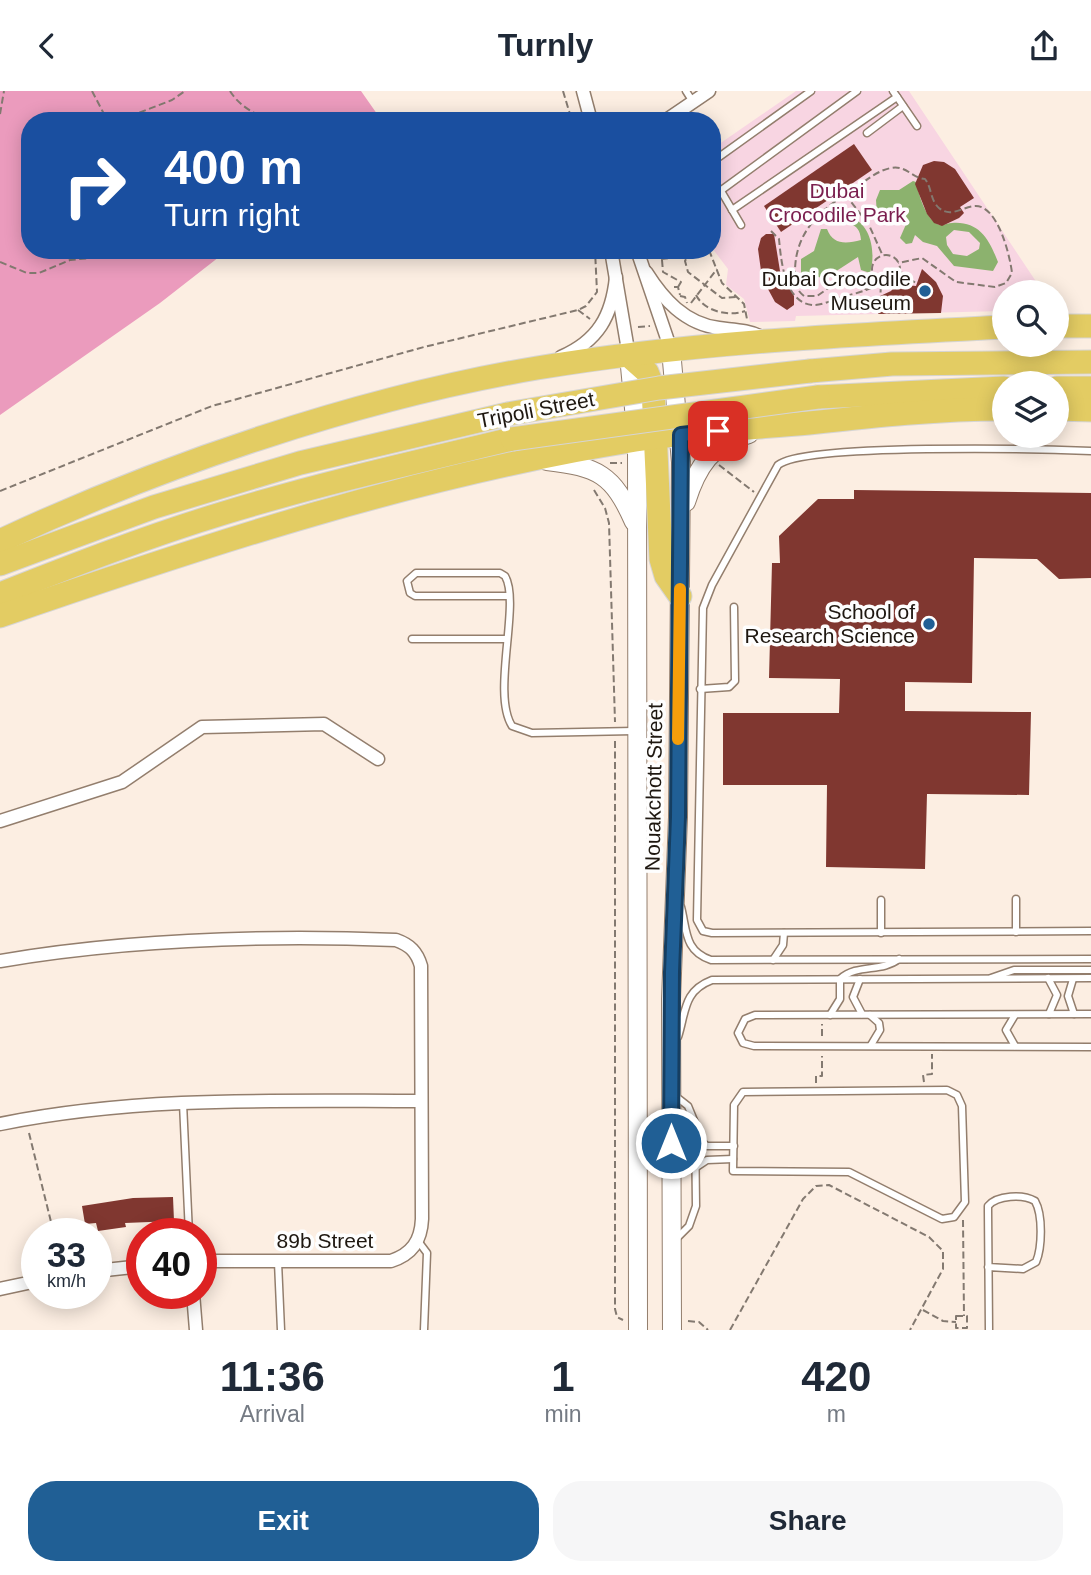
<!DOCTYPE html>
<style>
:root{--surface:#fff;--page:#f6f6f7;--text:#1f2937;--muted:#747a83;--accent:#205f95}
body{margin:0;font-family:Arial,sans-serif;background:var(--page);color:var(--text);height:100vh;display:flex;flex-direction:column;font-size:26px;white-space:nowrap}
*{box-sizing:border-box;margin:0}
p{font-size:23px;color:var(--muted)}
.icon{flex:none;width:38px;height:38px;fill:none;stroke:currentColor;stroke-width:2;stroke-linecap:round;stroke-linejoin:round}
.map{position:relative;height:1239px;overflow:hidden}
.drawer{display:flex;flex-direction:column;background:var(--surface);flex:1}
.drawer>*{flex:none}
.hud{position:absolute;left:21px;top:21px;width:700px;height:147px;border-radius:28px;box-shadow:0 4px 18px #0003;background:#1a4fa0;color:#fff;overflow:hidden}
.controls{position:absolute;left:992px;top:189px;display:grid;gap:14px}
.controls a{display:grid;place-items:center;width:77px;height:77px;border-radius:50%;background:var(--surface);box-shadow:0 4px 18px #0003;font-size:35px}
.speed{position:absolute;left:21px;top:1127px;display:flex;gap:14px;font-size:35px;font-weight:700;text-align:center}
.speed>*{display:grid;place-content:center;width:91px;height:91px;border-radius:50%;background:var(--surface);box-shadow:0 4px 18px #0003;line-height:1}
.speed small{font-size:18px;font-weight:400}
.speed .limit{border:10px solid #d22;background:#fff;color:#111}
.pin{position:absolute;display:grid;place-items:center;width:60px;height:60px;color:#fff;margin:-30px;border-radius:14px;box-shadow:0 4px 10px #0006}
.me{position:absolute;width:77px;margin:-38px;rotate:0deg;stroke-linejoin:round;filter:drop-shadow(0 0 5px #0008)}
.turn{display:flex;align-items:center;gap:24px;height:147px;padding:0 28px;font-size:32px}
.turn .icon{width:91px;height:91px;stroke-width:2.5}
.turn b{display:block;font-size:49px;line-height:60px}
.eta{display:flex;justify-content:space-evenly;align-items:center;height:119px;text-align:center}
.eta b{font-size:42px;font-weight:700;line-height:49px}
.button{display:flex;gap:14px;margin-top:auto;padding:14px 28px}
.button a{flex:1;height:80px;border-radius:28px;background:var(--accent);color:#fff;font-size:28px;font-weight:700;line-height:80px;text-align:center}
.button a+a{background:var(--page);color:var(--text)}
header{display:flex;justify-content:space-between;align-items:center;height:91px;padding:0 28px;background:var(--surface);font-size:32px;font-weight:700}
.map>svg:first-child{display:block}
</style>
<header><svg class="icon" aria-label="back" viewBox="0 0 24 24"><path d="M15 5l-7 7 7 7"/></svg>Turnly<svg class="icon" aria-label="share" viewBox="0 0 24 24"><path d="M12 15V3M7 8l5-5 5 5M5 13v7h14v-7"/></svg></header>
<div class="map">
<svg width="1091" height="1239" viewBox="0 0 1091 1239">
<rect width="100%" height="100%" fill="#fceee2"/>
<path fill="#f8d5e2" d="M796,0H909L1043,201H1004V220L796,225L795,230L750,231L744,208L726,194L728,178L712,157V58Z"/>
<path fill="#eb9bbd" d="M0,0H361L382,30H30V159H228L160,212L0,324Z"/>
<g fill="#8cb26e" fill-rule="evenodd">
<path d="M913,90L916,91C919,104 925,126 937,133C942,136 947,132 952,132C979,130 989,148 998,171L993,180L954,175L937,155L923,151L915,144L912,152L906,153L900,147L907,131L901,118L893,117L877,125L876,109L880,99H899ZM954,139L969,141L980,152L979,158L967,165L953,163L947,154L946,146Z"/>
<path d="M849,126C872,132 876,163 870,182L861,179L858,166L824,188L811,183L801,185V168L814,160L821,138H827C833,154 846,153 861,149C860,129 844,133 832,130Z"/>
</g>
<g fill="#803730">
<path d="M854,53L872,79L781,141L764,115Z"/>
<path d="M934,70L944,71L955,78L974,107L960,116L964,122L959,127L942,135L934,132L927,123L915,93L923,74Z"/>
<path d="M766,143H774L780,180L794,205V214L787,219L775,211L762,187L758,158L761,147Z"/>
<path d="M922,178L936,191L943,205L941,222L878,223V206L891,200L897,193L916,195Z"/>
<path d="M854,399L1091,402V487L1059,488L1037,468L974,467L972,592L905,591V620L1031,621L1029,704L927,703L925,778L826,776L827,694H723V622H839L840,588L769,587L772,472H780L779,445L818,408H854Z"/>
<path d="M173,1106L174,1130L125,1132L126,1136L98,1140L96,1132L85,1133L82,1115L133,1107Z"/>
</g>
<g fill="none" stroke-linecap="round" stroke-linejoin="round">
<defs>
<g id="lane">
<path d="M686,0L693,11"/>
<path d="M893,0L917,35"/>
<path d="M867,42L903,15"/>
<path d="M712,71L811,0"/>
<path d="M721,100L741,134"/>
<path d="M712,106L857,0"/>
<path d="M732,119L897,6"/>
<path d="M1091,360C1044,358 805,352 778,374L712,494L703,517L697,829L703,840L712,842L1091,840"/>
<path d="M509,505H415L410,502L407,490L416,482H500L505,485C521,512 491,602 512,635L532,642L634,640"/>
<path d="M412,548H507"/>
<path d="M700,598L729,596L735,590L734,516"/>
<path d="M1016,808V841"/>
<path d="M681,816C687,839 684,860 711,869L1091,868"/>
<path d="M881,842V809"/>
<path d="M773,869L783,854L784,842"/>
<path d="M991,887L1014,879H1091"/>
<path d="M1048,887L1057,904L1049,923"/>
<path d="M860,888L853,906L862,923"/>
<path d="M1073,888L1068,905L1074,923"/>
<path d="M1091,923L755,924L745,928L738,942L743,952L754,955L1091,956"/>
<path d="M830,924L840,908V888C858,872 881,882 899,868"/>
<path d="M870,924L879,932L880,939L871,954"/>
<path d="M1015,924L1006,939L1015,955"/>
<path d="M678,946C686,921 683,900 712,889L1091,887"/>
<path d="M947,999L957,1004L962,1015L965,1111L954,1126L942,1128L849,1081L733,1080L734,1014L743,1001Z"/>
<path d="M674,1004L688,1015L695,1032L696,1115L689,1135L675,1149"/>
<path d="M183,1012L189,1143"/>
<path d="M696,1047L707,1055H734"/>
<path d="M695,1077L707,1069L733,1068"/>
<path d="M418,1150L427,1162L424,1239"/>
<path d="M278,1171L281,1239"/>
<path d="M988,1176L1023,1178L1036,1171C1042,1157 1043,1124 1035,1110C1023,1103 997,1104 988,1115V1120L989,1239"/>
</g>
<g id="street">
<path d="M583,0L591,30"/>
<path d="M665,30L709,0"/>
<path d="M611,159L629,265"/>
<path d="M637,159L671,259"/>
<path d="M646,181C663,208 685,233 719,237C734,239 748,239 762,246"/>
<path d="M561,266C598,250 612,225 616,186"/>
<path d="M0,730L122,691L202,636L324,633L378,668"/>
<path d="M0,870C130,848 265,844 396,849C410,854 417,861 421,875L422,1128C421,1150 412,1163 391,1170H201"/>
<path d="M0,1033C139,1005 279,1010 420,1010"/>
<path d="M96,1180L142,1175"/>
<path d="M0,1198L37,1190"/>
<path d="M193,1202L196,1239"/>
</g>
<g id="secondary">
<path d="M671,259L681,371L678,726L671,908L672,1239"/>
<path d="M629,265L637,349L638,1239"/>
<path d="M547,370C598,376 613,383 634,431"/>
<path d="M686,411C697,376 712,352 749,343"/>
</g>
<g id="highway">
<path d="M1057,235H1091"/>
<path d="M629,265L647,281L653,296L661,468L666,485L680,505"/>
<path d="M810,280L892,273L1091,271"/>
<path d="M1057,297H1091"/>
<path d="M818,306L1004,297"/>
<path d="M1057,318L1091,319"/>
<path d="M0,450C162,374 360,307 537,277C692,251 848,244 1004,236"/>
<path d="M0,473L154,416L300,372L508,323"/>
<path d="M0,503C74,474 148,445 224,422C319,393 416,371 512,348"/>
<path d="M0,525C208,453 418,384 636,349C693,340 752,337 809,332C874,325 939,318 1004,318"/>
</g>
</defs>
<use href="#lane" stroke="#937e6d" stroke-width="9"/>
<use href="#street" stroke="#937e6d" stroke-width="15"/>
<use href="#secondary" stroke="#937e6d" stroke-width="20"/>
<use href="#highway" stroke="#d6d5d4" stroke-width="25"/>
<g stroke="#837970" stroke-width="2" stroke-dasharray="7 3.5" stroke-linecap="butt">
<path d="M92,0L104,23L123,28L172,9L185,0"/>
<path d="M230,0C239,15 257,25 274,30"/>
<path d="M563,0L572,30"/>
<path d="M0,23L4,0"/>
<path d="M845,103L869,134L882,163"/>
<path d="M771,140L779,148C781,168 784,211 812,214C820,215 830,210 839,207C853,203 868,200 881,192"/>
<path d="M691,159L685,170L688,181L722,207L737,206"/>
<path d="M709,159L722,192L744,213L747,228"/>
<path d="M668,163L660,168L670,167L669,159"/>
<circle cx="886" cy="178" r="14"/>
<path d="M662,169L663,181L681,191L678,196"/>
<path d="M0,171L27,182H39L70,169L91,167L116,159"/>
<path d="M901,181L917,193"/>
<path d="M674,196H678L680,204"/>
<path d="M867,199L846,185L817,205H804C795,198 795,191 795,181C795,137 825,116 858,95C868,88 879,79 891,77C906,74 912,87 925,88C932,97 930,109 939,117C951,127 962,116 975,115C998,114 1010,165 1012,182L1006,192L995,196L956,191L922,167L898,172"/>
<path d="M696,204C704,220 728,226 745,220"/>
<path d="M680,205L685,206L687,212"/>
<path d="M691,212L717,178"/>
<path d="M880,212L881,193"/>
<path d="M578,219L590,228"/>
<path d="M638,236L650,235"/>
<path d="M610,372H622"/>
<path d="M719,374L754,401"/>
<path d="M594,399L605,417L609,432L615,631"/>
<path d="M0,400L212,315L424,256L578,219L586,215L597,201L595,159"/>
<path d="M615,650V1218L617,1226L623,1229"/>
<path d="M822,945V933"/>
<path d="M924,991L923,984L932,983V963"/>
<path d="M816,992V985H822V965"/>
<path d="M29,1042L54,1143"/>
<path d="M963,1129L964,1225"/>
<path d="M923,1219L943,1230L956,1231"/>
<rect x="956" y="1225" width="11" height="12"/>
<path d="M688,1230L699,1231L708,1239"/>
<path d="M730,1239L803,1108L816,1095L829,1094L929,1146L943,1160V1178L910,1239"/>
</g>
<use href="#lane" stroke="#fff" stroke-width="6"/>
<use href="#street" stroke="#fff" stroke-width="12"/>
<use href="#secondary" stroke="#fff" stroke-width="18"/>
<use href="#highway" stroke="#e3cc63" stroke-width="23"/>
<defs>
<g id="highway-bridge">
<path d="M508,323L659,297L810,280"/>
<path d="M512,348L818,306"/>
</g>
</defs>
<use href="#highway-bridge" stroke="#d6d5d4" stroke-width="25" stroke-linecap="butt"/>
<use href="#highway-bridge" stroke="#e3cc63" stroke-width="23"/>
</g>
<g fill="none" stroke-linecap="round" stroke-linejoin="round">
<defs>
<path id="route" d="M671,1052L672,881L678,726L681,344L718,340"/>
</defs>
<use href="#route" stroke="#153e61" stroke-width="18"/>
<use href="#route" stroke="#205f95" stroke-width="12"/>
<path stroke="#f59e0b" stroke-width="12" d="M678,648L680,498"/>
</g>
<g fill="#205f95" stroke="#fefefe" stroke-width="2.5">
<circle cx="925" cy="200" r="7"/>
<circle cx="929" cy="533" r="7"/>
</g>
<g text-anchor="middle" stroke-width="7" stroke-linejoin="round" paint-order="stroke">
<g font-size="21" fill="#7a1e4e" stroke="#fefefe">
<text x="837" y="107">Dubai<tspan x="837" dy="24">Crocodile Park</tspan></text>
</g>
<g font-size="21" fill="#1e1710" stroke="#fefefe" text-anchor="end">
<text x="911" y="195">Dubai Crocodile<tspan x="911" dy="24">Museum</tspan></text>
<text x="915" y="528">School of<tspan x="915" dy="24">Research Science</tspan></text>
</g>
<g font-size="21" fill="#1e1710" stroke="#fefefe">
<text transform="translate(536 319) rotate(-11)" y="7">Tripoli Street</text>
<text transform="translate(654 696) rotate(-89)" y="7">Nouakchott Street</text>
<text x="325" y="1157">89b Street</text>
</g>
</g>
</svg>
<div class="controls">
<a><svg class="icon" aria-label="search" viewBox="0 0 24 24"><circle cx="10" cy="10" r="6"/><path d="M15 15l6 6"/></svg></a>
<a><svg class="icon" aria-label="layers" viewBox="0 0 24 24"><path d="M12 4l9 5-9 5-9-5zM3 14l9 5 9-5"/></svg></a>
</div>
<div class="speed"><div>33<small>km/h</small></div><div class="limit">40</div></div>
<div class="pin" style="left:718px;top:340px;background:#d93025"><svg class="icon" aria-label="arrive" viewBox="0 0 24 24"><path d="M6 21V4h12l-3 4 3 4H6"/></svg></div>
<svg class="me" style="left:671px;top:1052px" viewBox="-20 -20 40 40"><circle r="17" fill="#205f95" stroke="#fff" stroke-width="3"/><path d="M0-11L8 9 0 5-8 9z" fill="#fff"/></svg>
<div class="hud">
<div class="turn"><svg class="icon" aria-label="right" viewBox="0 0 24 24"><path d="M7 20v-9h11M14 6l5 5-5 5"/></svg><div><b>400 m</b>Turn right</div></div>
</div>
</div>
<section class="drawer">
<div class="eta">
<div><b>11:36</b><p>Arrival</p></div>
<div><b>1</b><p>min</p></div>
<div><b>420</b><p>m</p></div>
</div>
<div class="button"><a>Exit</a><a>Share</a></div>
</section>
